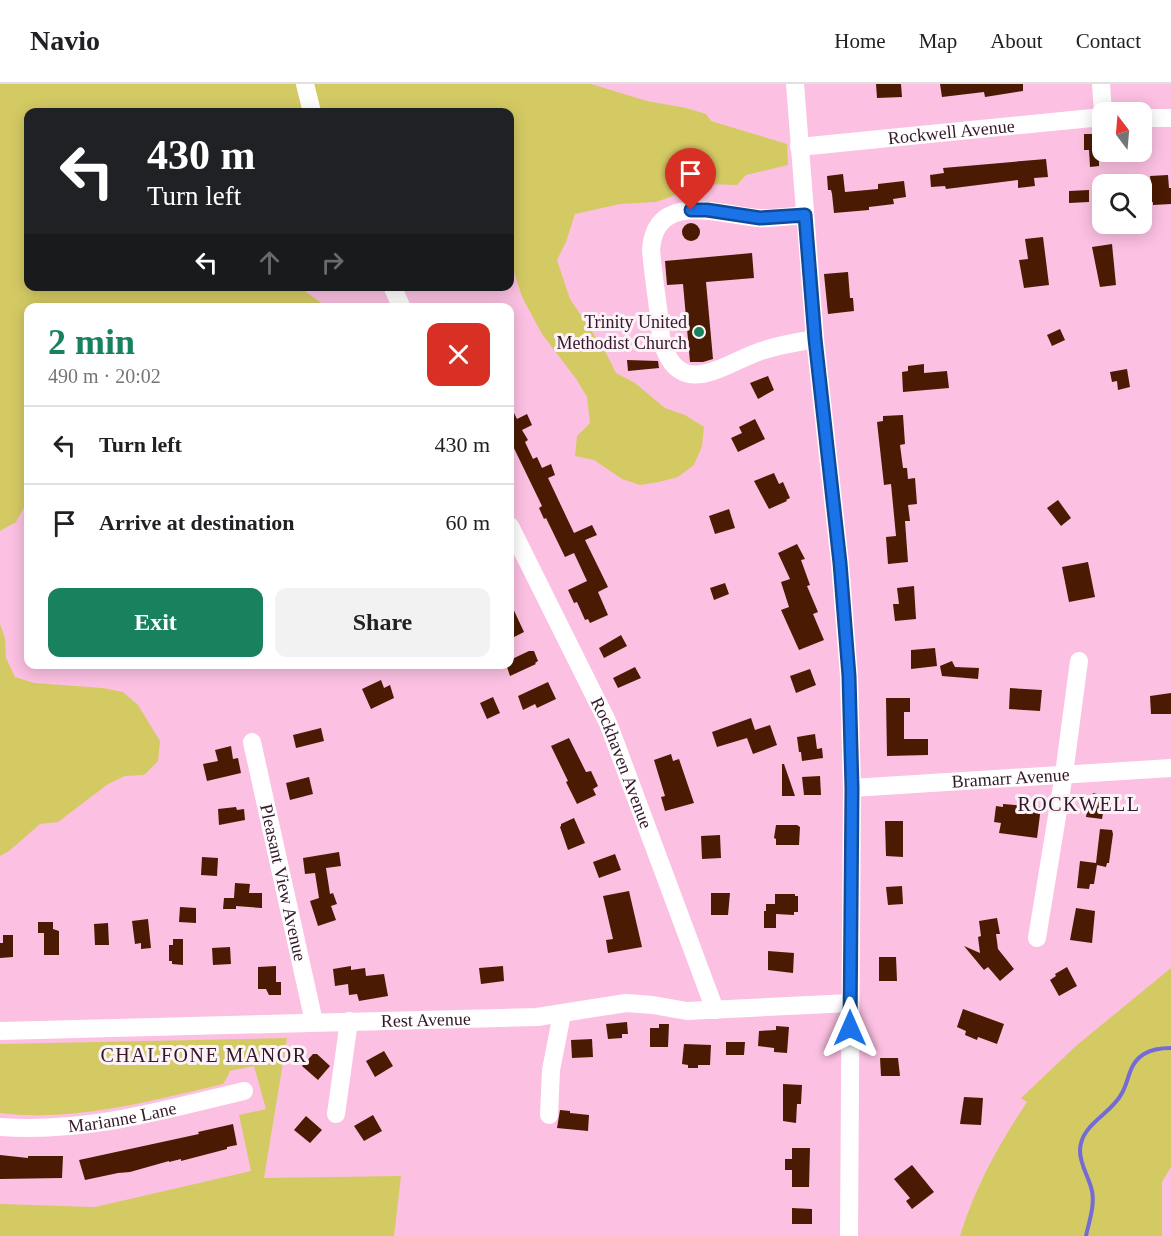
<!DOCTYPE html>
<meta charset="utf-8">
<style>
:root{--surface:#fff;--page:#f2f2f2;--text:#202124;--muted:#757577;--line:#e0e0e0;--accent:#18825e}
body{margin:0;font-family:"Times New Roman",serif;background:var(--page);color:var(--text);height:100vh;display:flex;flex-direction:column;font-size:22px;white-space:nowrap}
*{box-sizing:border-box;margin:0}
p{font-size:20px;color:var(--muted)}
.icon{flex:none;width:33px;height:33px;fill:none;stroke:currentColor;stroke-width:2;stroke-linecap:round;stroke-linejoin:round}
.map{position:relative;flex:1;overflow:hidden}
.panel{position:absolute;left:24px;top:219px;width:490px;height:366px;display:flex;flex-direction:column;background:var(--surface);border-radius:12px;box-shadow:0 3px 15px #0003}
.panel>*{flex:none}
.banner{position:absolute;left:24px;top:24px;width:490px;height:183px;border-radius:12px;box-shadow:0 3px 15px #0003;background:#202124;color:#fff;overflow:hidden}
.needle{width:39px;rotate:344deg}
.controls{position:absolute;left:1092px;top:18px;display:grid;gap:12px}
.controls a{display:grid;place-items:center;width:60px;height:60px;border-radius:12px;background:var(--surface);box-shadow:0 3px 15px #0003;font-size:30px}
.pin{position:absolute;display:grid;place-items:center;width:51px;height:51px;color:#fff;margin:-62px -26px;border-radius:50% 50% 50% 0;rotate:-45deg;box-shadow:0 0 6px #0007}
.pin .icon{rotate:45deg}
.me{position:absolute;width:66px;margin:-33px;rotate:0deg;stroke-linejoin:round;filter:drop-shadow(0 0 4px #0008)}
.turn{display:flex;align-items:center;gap:21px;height:126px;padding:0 24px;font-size:27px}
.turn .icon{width:78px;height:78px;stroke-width:2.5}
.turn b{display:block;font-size:42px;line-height:51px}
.lanes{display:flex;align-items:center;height:57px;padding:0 24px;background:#0003;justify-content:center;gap:30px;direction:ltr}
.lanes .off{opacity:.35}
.round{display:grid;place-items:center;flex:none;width:63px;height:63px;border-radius:12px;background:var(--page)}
.head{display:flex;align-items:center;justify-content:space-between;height:102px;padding:0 24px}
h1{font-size:36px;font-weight:700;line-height:45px;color:var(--accent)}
.primary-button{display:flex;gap:12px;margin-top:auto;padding:12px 24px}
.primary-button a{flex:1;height:69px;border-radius:12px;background:var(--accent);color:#fff;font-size:24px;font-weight:700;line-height:69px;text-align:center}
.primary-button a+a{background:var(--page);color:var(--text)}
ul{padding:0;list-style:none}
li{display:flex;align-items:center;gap:18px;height:78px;padding:0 24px;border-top:2px solid var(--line)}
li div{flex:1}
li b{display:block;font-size:22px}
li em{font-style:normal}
header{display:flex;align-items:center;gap:36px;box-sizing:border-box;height:84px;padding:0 30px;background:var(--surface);border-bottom:2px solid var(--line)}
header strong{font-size:28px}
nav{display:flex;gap:33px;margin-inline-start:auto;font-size:21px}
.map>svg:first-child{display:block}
</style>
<header>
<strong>Navio</strong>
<nav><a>Home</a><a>Map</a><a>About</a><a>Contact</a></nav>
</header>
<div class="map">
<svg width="1171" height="1152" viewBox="0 0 1171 1152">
<rect width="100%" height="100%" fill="#fcc0e2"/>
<g fill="#d4ca64">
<path d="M0,0H591L647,17L686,24L706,30L711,37L787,60L788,81L746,91L737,101L706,100L656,118L620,120L575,130L566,158L557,176L570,215L605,267L616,289L635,299L665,324L685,331L704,343L702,362L694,381L678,393L659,398L640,401L622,395L594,376L575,372L577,352L590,339L587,313L577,296L542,250L522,213L510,176V28H28V202L299,203L327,223L28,224V416L16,438L0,447Z"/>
<path d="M0,540L5,554L6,574L15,593L34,599L103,604L123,608L138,621L160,657L158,677L144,691L125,692L108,700L58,738L40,740L9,767L0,772Z"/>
<path d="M1171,884V1083L1162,1098V1152H960C975,1103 999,1060 1027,1018L1021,1014L1077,961Z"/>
<path d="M287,954L264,1094L401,1092L394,1152H0V1120L95,1123L251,1087L239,1031L266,1025L254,982L229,987V990L223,1000C150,1017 76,1038 0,1029V960Z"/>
</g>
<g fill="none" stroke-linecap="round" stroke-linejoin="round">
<path stroke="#746bd7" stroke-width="4" d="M1086,1152C1089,1138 1095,1121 1092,1107C1089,1093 1080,1081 1080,1067C1080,1040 1111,1031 1122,1009C1130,995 1128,980 1144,970C1152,965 1162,964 1171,964"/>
</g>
<g fill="#4a1a02">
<path d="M876,0H901L902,13L877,14Z"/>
<path d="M940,0H1023V7L985,13L984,8L942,13Z"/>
<path d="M1084,50H1101L1102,64L1099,66V82L1090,83L1089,66H1084Z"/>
<path d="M1046,75L1048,93L1034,94L1035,102L1018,104V96L946,105L945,102L931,103L930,91L944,89L943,84Z"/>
<path d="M843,90L845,108L878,105V100L904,97L906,113L893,115L894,120L869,123V126L834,129L832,110L831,106H828L827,92Z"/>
<path d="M1168,91L1169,104H1171V120L1153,121V118L1142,119V106H1151L1150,92Z"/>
<path d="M1089,106V118L1069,119V107Z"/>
<circle cx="691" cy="148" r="9"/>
<path d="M1043,153L1049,201L1024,204L1019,176L1028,175L1025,155Z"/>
<path d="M1112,160L1116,201L1100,203L1092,163Z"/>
<path d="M752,169L754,194L706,198L713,275L703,278H690L683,200L667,201L665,177Z"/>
<path d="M848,188L850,214H853L854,227L828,230L824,190Z"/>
<path d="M1060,245L1065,256L1052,262L1047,251Z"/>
<path d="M627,276L658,277L659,284L628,287Z"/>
<path d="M924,280V289L947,287L949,304L903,308L902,288L908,287V282Z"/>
<path d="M1127,285L1130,303L1118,306L1117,297L1112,298L1110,288Z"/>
<path d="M768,292L774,306L758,315L750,299Z"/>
<path d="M510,321L517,335L527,330L532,341L522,346L528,356L525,358L533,375L537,373L542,384L551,380L555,391L548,394L574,449L592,441L597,451L585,456L608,503L598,508L608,531L590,539L588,535L585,536L577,518L574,519L568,506L587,497L574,469L565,473L546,434L544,435L539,424L542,422L510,356Z"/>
<path d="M903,331L905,360L900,361L903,384H907L908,395L915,394L917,420L908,421L910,437H905L908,478L888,480L886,453L896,452L891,400L884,401L877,338L883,337V332Z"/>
<path d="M755,335L765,355L738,368L731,354L742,349L739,343Z"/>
<path d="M774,389L779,400L783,398L790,414L786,416L787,417L769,425L754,397Z"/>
<path d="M1058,416L1071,434L1061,442L1047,424Z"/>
<path d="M729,425L735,444L715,450L709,432Z"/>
<path d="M797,460L805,475L801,476L810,501L807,502L818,528L813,530L824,556L799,566L781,526L789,523L781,498L790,495L778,469Z"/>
<path d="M1088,478L1095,513L1069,518L1062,483Z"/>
<path d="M725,499L729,510L714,516L710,504Z"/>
<path d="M914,502L916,535L895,537L893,520H899L897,504Z"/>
<path d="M510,518L524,548L510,555Z"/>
<path d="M621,551L627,562L604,574L599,564Z"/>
<path d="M935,564L937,582L911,585V566Z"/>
<path d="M529,567H534L538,577L535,579L536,580L510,592L506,580H510V576Z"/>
<path d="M952,577L955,583L979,584L978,595L942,592L940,582Z"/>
<path d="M635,583L641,594L618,604L613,594Z"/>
<path d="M810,585L816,601L796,609L790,592Z"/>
<path d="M381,596L384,604L390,601L394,614L371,625L362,605Z"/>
<path d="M548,598L556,615L537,624L535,620L523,626L518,612Z"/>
<path d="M1010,604L1042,606L1040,627L1009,625Z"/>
<path d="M1171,609V630H1151L1150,612Z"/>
<path d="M493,613L500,629L487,635L480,619Z"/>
<path d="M886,614H910V628H904V655H928V671L887,672Z"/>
<path d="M751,634L755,646L770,641L777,661L753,670L747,654L717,663L712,648Z"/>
<path d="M321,644L324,657L296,664L293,651Z"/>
<path d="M815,650L817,665L822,664L823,674L802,677L801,668H799L797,653Z"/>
<path d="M569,654L586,688L591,687L598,702L593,705L596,711L577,720L566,698L568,697L551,662Z"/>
<path d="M231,662L233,675L238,674L241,689L207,697L203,680L218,677L215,666Z"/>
<path d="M671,670L673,677L679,675L694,719L665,727L661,713L665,712L654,676Z"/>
<path d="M782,680H784L795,712H782Z"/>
<path d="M820,692L821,711H804L802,693Z"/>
<path d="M309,693L313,710L290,716L286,699Z"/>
<path d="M1093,709L1100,711L1105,717L1102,735L1086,733L1089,715H1092Z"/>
<path d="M1003,720L1041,723L1037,754L999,749L1001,739L994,738L996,722L1003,723Z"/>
<path d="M236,723L237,726L244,725L245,736L219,741L218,725Z"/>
<path d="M574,734L585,759L568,766L560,743L561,742V740Z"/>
<path d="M885,737H903V773L886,772Z"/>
<path d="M776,741H797L800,743L799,761H776V755L774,754Z"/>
<path d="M1100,745L1112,746L1113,750L1109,779H1107L1106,783L1097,781L1094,800H1090L1089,805L1077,804L1080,777L1096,779Z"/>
<path d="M720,751L721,774L702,775L701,752Z"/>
<path d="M339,768L341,782L326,784L330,810L333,809L337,820L331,822L336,836L318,842L310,817L319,814L315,789L305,790L303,774Z"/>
<path d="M615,770L621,786L599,794L593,778Z"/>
<path d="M202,773L218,774L217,792L201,791Z"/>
<path d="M235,799L250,800L249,809H262V824L236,822V825H223L224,814H234Z"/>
<path d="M902,802L903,820L888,821L886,803Z"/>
<path d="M629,807L642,863L608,869L606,856L613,855L603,812Z"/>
<path d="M711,809H730L728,831H711Z"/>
<path d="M775,810H795V812H798V828H794V831L776,830V844H764V827H766V820H775Z"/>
<path d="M180,823L196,824V839L179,838Z"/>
<path d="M1076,824L1095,827L1092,859L1070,856Z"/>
<path d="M997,834L1000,850H996L998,865L1014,885L1000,897L988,883L984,886L964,862L980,869L978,853L981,852L979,837Z"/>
<path d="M148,835L151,864L141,865V859L135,860L132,837Z"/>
<path d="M38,838H53V845L59,847V871H44V849H38Z"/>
<path d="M108,839L109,861H95L94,840Z"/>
<path d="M3,851H13V873L0,874V859H3Z"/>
<path d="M173,855H183V881L172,880V877H169V861H173Z"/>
<path d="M230,863L231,880L213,881L212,864Z"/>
<path d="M768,867L794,869L793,889L768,886Z"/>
<path d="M879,873H896L897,897H879Z"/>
<path d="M276,882V898H281V911H269L266,905H258V883Z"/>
<path d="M351,882V886L365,884L366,892L384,890L388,912L359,917L357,910L349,911L348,900L335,902L333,885Z"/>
<path d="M503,882L504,897L481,900L479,884Z"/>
<path d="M1067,883L1077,902L1059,912L1050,896L1056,892L1055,890Z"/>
<path d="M963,925L1004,940L997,960L978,953L977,956L965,951L966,947L957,943Z"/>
<path d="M627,938L628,950H622V954L608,955L606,940Z"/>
<path d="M659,940H669L668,963H650V944H659Z"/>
<path d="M776,942L789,943L787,969L774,968V964L758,962L759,947L776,946Z"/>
<path d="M592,955L593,973L572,974L571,956Z"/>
<path d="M726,958H745L744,971H726Z"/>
<path d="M684,960L711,961L710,981H698V984H688V981L682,980Z"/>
<path d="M384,967L393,982L375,993L366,977Z"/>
<path d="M313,970H317L330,982L318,996L302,982Z"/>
<path d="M880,974H898L900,992H881Z"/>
<path d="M783,1000L802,1001L801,1020H797L796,1039L783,1037Z"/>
<path d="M964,1013L983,1014L981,1041L960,1040Z"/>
<path d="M560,1026L570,1027V1029L589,1031L588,1047L557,1044Z"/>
<path d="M373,1031L382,1047L364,1057L354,1042Z"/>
<path d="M306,1032L322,1046L310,1059L294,1046Z"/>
<path d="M233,1040L237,1061L227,1063V1065L181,1077V1075L169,1078V1077L130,1088L118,1089L85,1096L79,1076L199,1050L198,1048Z"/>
<path d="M792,1064H810L809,1103H792V1086H785V1075H792Z"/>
<path d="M0,1071L28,1074V1072H63L62,1094L0,1095Z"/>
<path d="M912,1081L934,1108L912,1125L906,1117L910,1114L894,1095Z"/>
<path d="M792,1124L812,1125V1140H792Z"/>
</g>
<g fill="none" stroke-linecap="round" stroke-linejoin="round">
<g stroke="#fff" stroke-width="18">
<path d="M305,0L312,28"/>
<path d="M795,0L815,255L840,479L849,592L852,704L849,1152"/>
<path d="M1101,0L1103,28"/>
<path d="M1142,34H1171"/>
<path id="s1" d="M799,63L1102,33"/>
<path d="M805,131C790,132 773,135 758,134C721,131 655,106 651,166C653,188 656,209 659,231C660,240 660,250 662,258C680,318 725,279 761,267C779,261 797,258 815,255"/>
<path d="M392,202L402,224"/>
<path id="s2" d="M510,442L608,639L715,926"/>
<path id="s3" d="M252,658L314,938"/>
<path id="s4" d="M852,704L1171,684"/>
<path d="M1037,854L1064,690L1079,577"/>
<path id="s5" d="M0,947L537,933L626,919L653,921L687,927L850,919"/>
<path d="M336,1030L349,937"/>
<path d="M549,1031L551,986L562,930"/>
<path id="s6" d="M0,1043C87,1049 160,1027 244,1007"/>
</g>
</g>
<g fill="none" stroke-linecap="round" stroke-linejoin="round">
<defs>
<path id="route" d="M691,126H707L760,134L805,131L815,255L840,479L849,592L852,704L850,944"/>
</defs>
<use href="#route" stroke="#114b97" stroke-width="15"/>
<use href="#route" stroke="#1a73e8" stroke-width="10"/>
</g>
<circle fill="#18825e" stroke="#fbf3f8" stroke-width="2" cx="699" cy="248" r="6"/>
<g text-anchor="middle" stroke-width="6" stroke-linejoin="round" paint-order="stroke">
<g font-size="18" fill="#341829" stroke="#fbf3f8">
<text dy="6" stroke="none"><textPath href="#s1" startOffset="153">Rockwell Avenue</textPath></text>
<text dy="6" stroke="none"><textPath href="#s2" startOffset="262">Rockhaven Avenue</textPath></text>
<text dy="6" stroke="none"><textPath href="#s4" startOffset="159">Bramarr Avenue</textPath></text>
<text dy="6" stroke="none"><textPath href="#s3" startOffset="144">Pleasant View Avenue</textPath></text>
<text dy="6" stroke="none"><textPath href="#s5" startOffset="426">Rest Avenue</textPath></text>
<text dy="6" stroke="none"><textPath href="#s6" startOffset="123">Marianne Lane</textPath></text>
</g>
<g font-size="18" fill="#341829" stroke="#fbf3f8" text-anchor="end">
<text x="687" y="244">Trinity United<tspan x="687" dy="21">Methodist Church</tspan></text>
</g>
<g font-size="20" letter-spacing="1.5" fill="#341829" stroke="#fbf3f8">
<text x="1079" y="727">ROCKWELL</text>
<text x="204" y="978">CHALFONE MANOR</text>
</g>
</g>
</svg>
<div class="controls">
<a><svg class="needle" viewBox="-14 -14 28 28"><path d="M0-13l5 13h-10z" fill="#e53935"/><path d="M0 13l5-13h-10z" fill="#757577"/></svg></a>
<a><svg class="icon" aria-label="search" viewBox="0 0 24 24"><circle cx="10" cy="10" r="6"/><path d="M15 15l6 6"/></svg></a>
</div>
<div class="pin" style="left:691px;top:126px;background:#d93025"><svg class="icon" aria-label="arrive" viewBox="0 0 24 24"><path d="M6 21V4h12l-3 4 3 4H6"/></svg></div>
<svg class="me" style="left:850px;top:944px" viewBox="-20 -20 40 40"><path d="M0-17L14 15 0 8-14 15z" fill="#1a73e8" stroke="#fff" stroke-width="4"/></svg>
<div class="banner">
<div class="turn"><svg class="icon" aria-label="left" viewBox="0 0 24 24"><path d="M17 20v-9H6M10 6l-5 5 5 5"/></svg><div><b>430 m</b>Turn left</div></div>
<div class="lanes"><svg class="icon" aria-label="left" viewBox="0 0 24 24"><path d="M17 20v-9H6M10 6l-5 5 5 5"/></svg><svg class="icon off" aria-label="ahead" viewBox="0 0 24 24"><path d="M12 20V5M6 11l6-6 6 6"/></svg><svg class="icon off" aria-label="right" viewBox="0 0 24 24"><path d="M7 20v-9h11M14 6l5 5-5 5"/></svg></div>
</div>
<section class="panel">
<div class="head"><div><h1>2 min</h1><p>490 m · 20:02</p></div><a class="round" style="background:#d93025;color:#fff"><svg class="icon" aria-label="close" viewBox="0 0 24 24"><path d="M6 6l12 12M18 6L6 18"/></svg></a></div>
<ul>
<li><svg class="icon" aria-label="left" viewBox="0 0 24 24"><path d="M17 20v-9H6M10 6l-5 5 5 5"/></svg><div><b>Turn left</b></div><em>430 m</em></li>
<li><svg class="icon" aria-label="arrive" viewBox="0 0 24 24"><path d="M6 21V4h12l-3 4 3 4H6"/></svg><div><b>Arrive at destination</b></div><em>60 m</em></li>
</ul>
<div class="primary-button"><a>Exit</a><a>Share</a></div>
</section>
</div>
